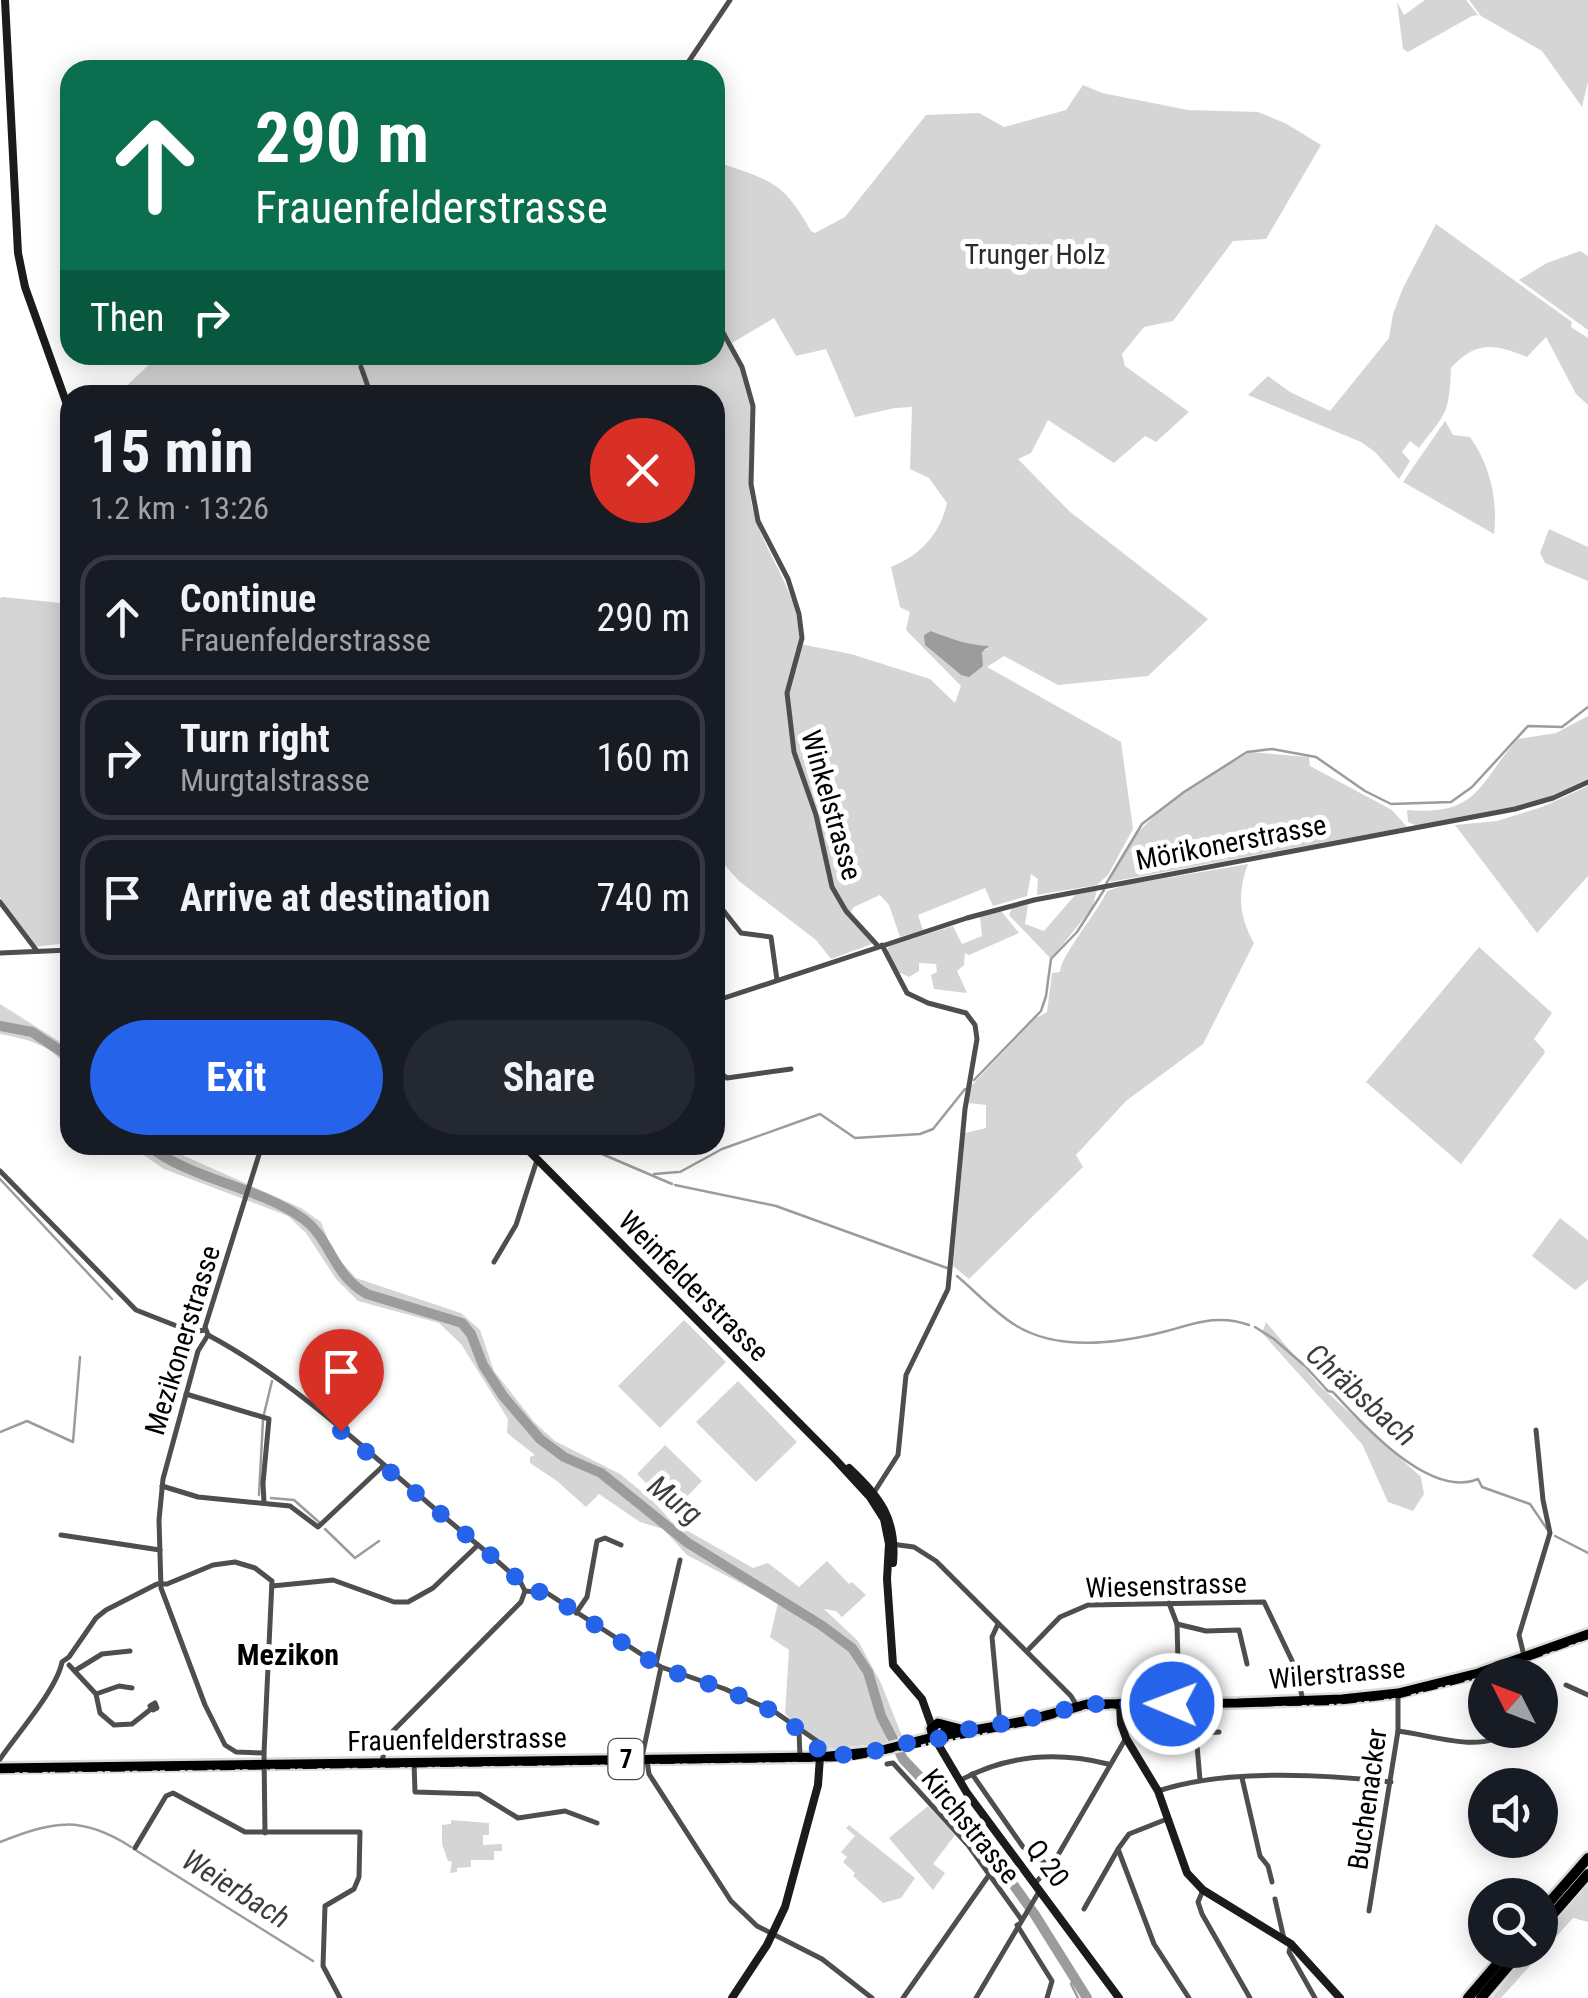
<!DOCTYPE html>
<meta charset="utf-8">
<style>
:root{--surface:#171b24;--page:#242831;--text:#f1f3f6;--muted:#9ea1a6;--line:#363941;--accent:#2563eb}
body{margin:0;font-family:"Roboto Condensed",sans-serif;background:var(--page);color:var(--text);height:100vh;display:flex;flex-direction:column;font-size:38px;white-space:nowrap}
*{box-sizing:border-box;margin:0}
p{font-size:32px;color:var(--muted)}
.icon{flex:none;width:55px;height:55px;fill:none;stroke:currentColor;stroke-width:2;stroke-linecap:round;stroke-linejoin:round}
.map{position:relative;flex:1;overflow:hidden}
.drawer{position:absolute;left:60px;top:385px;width:665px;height:770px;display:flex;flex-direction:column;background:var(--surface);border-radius:30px;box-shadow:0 5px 25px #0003}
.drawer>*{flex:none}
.hud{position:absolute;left:60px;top:60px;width:665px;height:305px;border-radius:30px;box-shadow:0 5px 25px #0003;background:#0b6e4f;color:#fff;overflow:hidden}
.needle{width:65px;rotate:312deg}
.tools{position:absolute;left:1468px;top:1658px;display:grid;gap:20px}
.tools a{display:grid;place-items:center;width:90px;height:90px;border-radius:50%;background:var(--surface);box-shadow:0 5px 25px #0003;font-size:50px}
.pin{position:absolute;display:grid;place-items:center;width:85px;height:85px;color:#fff;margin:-102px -42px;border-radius:50% 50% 50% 0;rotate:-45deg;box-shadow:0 0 10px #0007}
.pin .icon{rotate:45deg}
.me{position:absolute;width:110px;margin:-55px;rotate:271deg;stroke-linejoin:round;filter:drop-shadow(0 0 8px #0008)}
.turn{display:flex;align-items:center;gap:35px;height:210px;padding:0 30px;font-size:45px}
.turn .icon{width:130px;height:130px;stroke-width:2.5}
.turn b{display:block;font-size:70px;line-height:85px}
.then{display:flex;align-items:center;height:95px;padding:0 30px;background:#0003;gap:20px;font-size:38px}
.round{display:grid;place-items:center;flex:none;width:105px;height:105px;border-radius:52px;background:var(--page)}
.summary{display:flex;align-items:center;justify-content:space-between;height:170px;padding:0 30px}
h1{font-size:60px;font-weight:700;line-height:75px}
.cta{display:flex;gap:20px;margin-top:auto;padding:20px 30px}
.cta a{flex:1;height:115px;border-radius:60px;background:var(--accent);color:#fff;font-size:40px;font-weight:700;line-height:115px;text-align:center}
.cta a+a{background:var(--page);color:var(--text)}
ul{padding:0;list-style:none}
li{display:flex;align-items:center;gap:30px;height:125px;margin:0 20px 15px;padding:0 10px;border:5px solid var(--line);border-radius:30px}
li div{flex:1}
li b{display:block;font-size:38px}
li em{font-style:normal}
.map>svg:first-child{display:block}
</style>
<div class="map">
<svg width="1588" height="1998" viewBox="0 0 1588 1998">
<rect width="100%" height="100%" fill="#fff"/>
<g fill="#d5d5d5" fill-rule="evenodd">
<path d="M1425,0H1466L1478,15L1472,16L1408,52L1403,49L1397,2L1404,15Z"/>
<path d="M1469,0H1588V82L1582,107L1542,51L1481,16Z"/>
<path d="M1083,85L1102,93L1188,110L1258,112L1285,123L1321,145L1266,239L1233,241L1173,321L1144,327L1122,354L1125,366L1189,412L1156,442L1145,436L1114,463L1048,420L1031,453L1018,459L1069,511L1208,619L1148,676L1058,685L1004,656L987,667L1121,742L1133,829L1108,875L1097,885L1037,895L1038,879L1031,874L1027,896L993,906L985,888L918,915L923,930L900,937L889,905L880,895L854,907L848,916L873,941L872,944L831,959L816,940L739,881L715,854V395H117L159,355H715V320C729,346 748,375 751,406C753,439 745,473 752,506C763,555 801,592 800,644L851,654L930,679L955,703L961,686L906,630L910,612L900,607L891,567C921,555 940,534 947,503L929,478L910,469L912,407L895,408L855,417L826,349L796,356L774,318L732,343L715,314V161C769,181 781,178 811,231L815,233L845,217L926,115L979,113L1004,127L1066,110ZM931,631C950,638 967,646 988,649L982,651V656L961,675L925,645Z"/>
<path d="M1436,224L1572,322L1571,327L1588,338V405L1576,394L1546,337L1527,357C1495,344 1476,340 1451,368C1449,414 1447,412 1419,448L1410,441L1402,452L1410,461L1399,479L1375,452L1361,442L1248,395L1268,376L1290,392L1330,411L1389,338L1393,314L1403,288Z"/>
<path d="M1580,251L1588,256V330L1519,280L1547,263Z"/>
<path d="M1445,421L1453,435L1470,437C1490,465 1498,500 1494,534L1403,482Z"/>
<path d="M1549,529L1588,547V581L1545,563L1540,553Z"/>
<path d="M3,597L70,604V943L32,947L0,897V598Z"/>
<path d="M1588,716V779L1535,803L1417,826L1408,822L1407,810C1480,816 1478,783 1518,739L1556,733Z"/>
<path d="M1250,752L1309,757L1310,766L1392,810L1407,827L1110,882C1128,820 1198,783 1250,752Z"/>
<path d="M1588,786V876L1537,933L1455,825L1497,821L1542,807Z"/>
<path d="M1248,864C1237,892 1239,917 1254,943L1203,1044L1126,1101L1076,1155L1083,1167L969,1279L953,1266L965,1133L986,1128V1105L968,1103L970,1087L1036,1018L1047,1012L1052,973L1060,972C1060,956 1098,912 1107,891L1125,885Z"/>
<path d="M1097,890L1092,908L1051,959L1009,915L1012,908L1028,905L1025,924L1044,931L1075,895Z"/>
<path d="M1001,911L1019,933L969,955L965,953L964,965L957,971L967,993L934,989L931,975L937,972L936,964L919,963V971L909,977L901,973L898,975L887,952L889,946L953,926L962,944L982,936L980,917Z"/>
<path d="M1479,947L1552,1013L1534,1039L1545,1051L1544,1054L1461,1164L1366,1082Z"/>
<path d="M0,1004L70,1048V1072C55,1046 28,1039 0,1034Z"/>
<path d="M133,1145H160L301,1208L321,1222L334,1254L356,1278L461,1313L480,1330L494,1371L535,1423L555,1441L620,1474L652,1500L672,1522L753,1568L768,1563L799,1587L827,1561L849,1584L852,1582L866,1595L842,1617L836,1611L824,1609L858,1641L881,1683L902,1736L889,1740L880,1717L888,1743L826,1749L785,1714L789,1650L770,1637L778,1603L687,1555L663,1529L640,1522L599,1494L586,1507L557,1481L530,1463V1457L535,1455L507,1433L508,1419L461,1344L439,1323L358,1301L336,1279L306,1233L288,1216L164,1169L133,1148Z"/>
<path d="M1560,1218L1588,1240V1280L1575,1290L1532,1256Z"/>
<path d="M684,1320L726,1362L660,1428L618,1386Z"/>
<path d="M1266,1322L1319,1385L1421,1477L1424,1494L1413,1511L1388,1502L1362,1444L1262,1333Z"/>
<path d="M738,1381L797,1442L756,1482L696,1422Z"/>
<path d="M665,1445L702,1481L674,1510L637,1474Z"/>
<path d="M928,1806L955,1835L933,1864L945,1873L933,1890L889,1838Z"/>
<path d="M451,1820L489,1823V1835H483V1845L502,1844V1851H494V1860H471V1867L457,1868V1872L450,1873L452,1862L448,1861L442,1844V1825L451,1824Z"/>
<path d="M849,1825L915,1878L901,1898L883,1903L853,1876L855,1873L843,1862L847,1857L841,1852L855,1836L846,1828Z"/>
<path d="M1588,1882V1922L1573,1918L1501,1998H1492L1530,1950H1540V1939Z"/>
</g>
<path fill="#9c9c9c" d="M931,631C952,639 967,645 989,646L982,652L983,666L969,677L961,675L925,645L924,635Z"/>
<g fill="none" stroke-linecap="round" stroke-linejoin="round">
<g stroke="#9c9c9c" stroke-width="2.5">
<path d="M1106,884L1142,824L1184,792L1247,752L1272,749L1316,757L1365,791L1391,804L1451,802L1472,787L1528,726L1562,727L1588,707"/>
<path d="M974,1080L1041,1011L1046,996L1051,959L1077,932L1104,890"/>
<path d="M581,1145L672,1184"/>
<path d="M680,1172L722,1149L820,1114L855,1138L920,1134L933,1129L965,1089"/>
<path d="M654,1174L678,1172"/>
<path d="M0,1179L112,1299"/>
<path d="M675,1185L776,1206L947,1268"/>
<path d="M957,1276C976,1292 994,1312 1015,1325C1058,1352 1121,1343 1167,1331C1196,1323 1219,1314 1249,1325"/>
<path d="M1255,1327L1274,1339L1305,1366L1328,1391L1333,1392C1364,1426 1430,1499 1478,1479L1482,1487L1530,1504L1547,1529"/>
<path d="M264,1414L272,1381"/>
<path d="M0,1432L27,1421L73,1442L80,1357"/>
<path d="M259,1495L263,1420"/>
<path d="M271,1498L294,1500L320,1523"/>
<path d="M325,1529L355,1558L379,1541"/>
<path d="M1555,1536L1588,1553"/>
<path d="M0,1842C53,1821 81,1815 131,1847"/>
<path d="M137,1851L313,1961"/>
<path d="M1073,1980L1071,1984L1078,1998"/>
</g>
<g stroke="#9c9c9c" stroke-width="10">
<path d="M0,1026L32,1032L70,1057"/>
<path d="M147,1145C193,1181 255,1185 302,1218C331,1238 332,1275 367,1294L462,1323L471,1334L483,1365L503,1396L540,1439L564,1457L601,1473L688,1543L821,1625L852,1648L868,1672L881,1716L903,1759L988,1849L1035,1915L1087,1998"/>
</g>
<defs>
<g id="primary">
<path d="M945,1727V1737H933L931,1729L938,1723L961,1729"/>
<path d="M946,1735L1024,1721L1087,1704L1238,1703L1342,1699L1398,1693L1478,1673L1588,1634"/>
<path d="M0,1768L820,1757L878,1751L933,1737"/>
</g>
<g id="highway">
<path d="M1540,1913L1588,1858"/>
<path d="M1540,1929L1588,1874"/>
<path d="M1468,1998L1509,1950"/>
<path d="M1481,1998L1522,1950"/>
</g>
</defs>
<use href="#primary" stroke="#dbdbdb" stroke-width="14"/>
<use href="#highway" stroke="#dbdbdb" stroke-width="15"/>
<g stroke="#4e4e4e" stroke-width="5">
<path d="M683,70L730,0"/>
<path d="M715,318L742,367L753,406L751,484L758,521L788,579L799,614L802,638L787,693L794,752L816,815L832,887L846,911L878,946"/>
<path d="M361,367L371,395"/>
<path d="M715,900L741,933L771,937L777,980"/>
<path d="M0,902L37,951"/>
<path d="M0,953L70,950"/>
<path d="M715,1001L967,918L1034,900L1515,809L1553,798L1588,782"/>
<path d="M715,1051L719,1072L727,1078L791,1069"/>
<path d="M262,1145L205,1327L208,1335L198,1351L163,1479L159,1520L161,1588L205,1705L225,1745L236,1752L264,1753"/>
<path d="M0,1171L136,1310L192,1332L205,1330"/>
<path d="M494,1262L516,1225L537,1160"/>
<path d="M208,1335C311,1390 396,1480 488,1553L520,1581L525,1591"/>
<path d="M186,1394L269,1419L263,1483L264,1503"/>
<path d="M162,1486L198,1497L290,1506L318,1527L383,1466"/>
<path d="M873,1494L898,1455L906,1375L948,1289L965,1109L977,1039L975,1025L966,1013L928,1003L907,993L882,945"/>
<path d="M61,1535L160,1550"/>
<path d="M891,1544L914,1547L936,1561L1071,1696L1077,1706"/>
<path d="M272,1586L333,1580L394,1602H408L433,1588L478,1545"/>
<path d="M525,1591L547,1593L661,1667L725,1689L775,1712L817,1741L820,1755"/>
<path d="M1169,1603L1177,1624L1178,1660L1172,1702"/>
<path d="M576,1613L587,1597L597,1541L605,1538L621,1545"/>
<path d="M998,1624L992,1637L1000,1724"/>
<path d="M1177,1624L1206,1631L1239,1630L1247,1664"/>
<path d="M1027,1651L1060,1617L1088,1605L1264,1602L1296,1669L1303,1701"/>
<path d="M1524,1656L1519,1635L1550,1533L1543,1500L1536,1430"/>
<path d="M656,1664L680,1560"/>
<path d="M69,1665L96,1694L100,1713L114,1725L132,1724L151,1709"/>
<path d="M76,1670L102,1654L130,1651"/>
<path d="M1299,1679L1387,1666"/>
<path d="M1566,1685L1588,1695"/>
<path d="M96,1694L119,1686L132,1688"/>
<path d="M155,1703L157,1708L153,1710L150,1706Z"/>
<path d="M799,1731L800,1757"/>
<path d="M1398,1731C1433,1735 1482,1755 1510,1730"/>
<path d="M1196,1734L1200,1780"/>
<path d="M1166,1735L1219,1732"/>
<path d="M642,1757L661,1667"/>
<path d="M0,1759C17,1734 57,1689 62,1662L69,1657L96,1618L106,1610L157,1584H167L213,1565L235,1562L255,1568L272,1581L264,1753L265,1833"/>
<path d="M382,1761L388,1736L521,1602L525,1591"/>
<path d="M647,1761L649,1774L731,1901L757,1926L822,1959L872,1998"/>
<path d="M414,1762L415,1792L479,1794L518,1818L565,1811L597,1823"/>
<path d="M887,1764L893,1763L968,1845L1021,1919"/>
<path d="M972,1774L1023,1847L1051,1867"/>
<path d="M1242,1778L1260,1856L1268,1866L1272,1882"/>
<path d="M959,1781C1006,1755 1056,1751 1108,1764"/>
<path d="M1158,1791C1225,1769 1320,1774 1391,1782"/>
<path d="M1167,1819L1129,1834L1118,1849L1154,1944L1189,1998"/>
<path d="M135,1848L166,1796L173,1793L245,1832H360L359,1877L354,1889L325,1906L323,1966L340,1998"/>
<path d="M1035,1883L1051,1867L1126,1738"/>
<path d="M1203,1890L1198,1902L1202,1914L1250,1998"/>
<path d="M1275,1899L1284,1939"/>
<path d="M1084,1909L1117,1851"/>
<path d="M1369,1911L1398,1731V1693"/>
<path d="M1017,1925L1052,1981L1047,1998"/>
<path d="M1291,1944L1289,1952L1315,1998"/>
<path d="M903,1998L989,1875"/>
<path d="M976,1998L1040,1890"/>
</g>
<g stroke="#1b1b1b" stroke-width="8">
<path d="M5,0L18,253L25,287L70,413"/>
<path d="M523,1145L834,1458L870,1497L884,1519L889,1544L887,1579L893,1665L922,1699L932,1727"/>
<path d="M849,1468C880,1497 897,1519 893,1563"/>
<path d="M1120,1703L1121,1724L1126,1738L1158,1791L1187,1873L1203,1890L1291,1944L1340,1998"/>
<path d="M935,1739L967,1793L1119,1998"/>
<path d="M732,1998L767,1945L785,1907L818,1785L820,1757"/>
</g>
<use href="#primary" stroke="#000" stroke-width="9"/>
<use href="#highway" stroke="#000" stroke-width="10"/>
<path stroke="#000" stroke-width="2.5" stroke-dasharray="15 5 2.5 5" stroke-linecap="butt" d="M0,1772L848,1760L1029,1724L1086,1708L1332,1704L1399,1697L1480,1677L1588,1638"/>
</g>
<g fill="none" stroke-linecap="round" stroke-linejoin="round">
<path stroke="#2563eb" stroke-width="18" stroke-dasharray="0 32.4" d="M341,1431L488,1553L520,1581L525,1591L545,1592L661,1668L725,1689L774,1712L816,1742L820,1757L870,1752L933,1737L940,1739L964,1730L1024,1720L1087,1704H1172"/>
</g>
<g text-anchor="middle" stroke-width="10" stroke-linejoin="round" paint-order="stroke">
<rect fill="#fff" stroke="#4c4c4c" stroke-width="2.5" x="608.5" y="1739" width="35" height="40" rx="8"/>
<g font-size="25" font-weight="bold" fill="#000">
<text x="626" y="1768">7</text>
</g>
<g font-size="28" fill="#2c2c2c" stroke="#fff">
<text x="1035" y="264">Trunger Holz</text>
</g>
<g font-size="28" fill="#000" stroke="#fff">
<text transform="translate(832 805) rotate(74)" y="10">Winkelstrasse</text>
<text transform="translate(1231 842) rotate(-11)" y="10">Mörikonerstrasse</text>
<text transform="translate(694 1286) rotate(45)" y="10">Weinfelderstrasse</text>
<text transform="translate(182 1340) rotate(-73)" y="10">Mezikonerstrasse</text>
<text transform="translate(1166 1585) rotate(-2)" y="10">Wiesenstrasse</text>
<text transform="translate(1337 1673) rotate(-5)" y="10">Wilerstrasse</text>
<text transform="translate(457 1739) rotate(-1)" y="10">Frauenfelderstrasse</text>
<text transform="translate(1367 1799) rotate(-82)" y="10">Buchenacker</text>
<text transform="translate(971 1826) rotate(51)" y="10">Kirchstrasse</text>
<text transform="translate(1048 1863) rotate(53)" y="10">Q 20</text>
</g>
<g font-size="30" font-style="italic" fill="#3d3d3d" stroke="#fff">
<text transform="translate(1361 1395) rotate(42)" y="10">Chräbsbach</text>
<text transform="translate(675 1500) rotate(38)" y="10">Murg</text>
<text transform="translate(236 1889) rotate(32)" y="10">Weierbach</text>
</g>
<g font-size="30" font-weight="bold" fill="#000" stroke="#fff">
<text x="288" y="1665">Mezikon</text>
</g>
</g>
</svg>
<div class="tools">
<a><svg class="needle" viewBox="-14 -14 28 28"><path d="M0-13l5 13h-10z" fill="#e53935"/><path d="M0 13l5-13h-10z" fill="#9ea1a6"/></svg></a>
<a><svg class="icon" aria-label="sound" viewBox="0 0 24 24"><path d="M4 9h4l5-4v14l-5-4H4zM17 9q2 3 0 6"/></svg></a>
<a><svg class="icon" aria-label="search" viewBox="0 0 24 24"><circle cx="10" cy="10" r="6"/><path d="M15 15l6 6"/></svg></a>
</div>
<div class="pin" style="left:341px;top:1431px;background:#d93025"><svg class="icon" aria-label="arrive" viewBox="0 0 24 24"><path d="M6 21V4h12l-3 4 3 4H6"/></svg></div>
<svg class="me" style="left:1172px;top:1704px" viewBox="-20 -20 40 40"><circle r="17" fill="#2563eb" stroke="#fff" stroke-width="3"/><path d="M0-11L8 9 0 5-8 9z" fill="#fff"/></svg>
<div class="hud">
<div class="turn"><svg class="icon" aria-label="ahead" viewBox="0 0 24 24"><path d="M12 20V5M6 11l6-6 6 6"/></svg><div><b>290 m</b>Frauenfelderstrasse</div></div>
<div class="then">Then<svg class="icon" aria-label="right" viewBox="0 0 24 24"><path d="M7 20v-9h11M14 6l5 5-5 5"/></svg></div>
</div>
<section class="drawer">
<div class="summary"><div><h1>15 min</h1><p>1.2 km · 13:26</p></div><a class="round" style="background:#d93025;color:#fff"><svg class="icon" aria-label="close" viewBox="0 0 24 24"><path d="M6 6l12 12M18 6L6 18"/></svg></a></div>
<ul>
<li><svg class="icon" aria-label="ahead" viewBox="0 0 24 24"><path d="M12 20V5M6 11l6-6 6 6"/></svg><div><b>Continue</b><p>Frauenfelderstrasse</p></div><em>290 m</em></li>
<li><svg class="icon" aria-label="right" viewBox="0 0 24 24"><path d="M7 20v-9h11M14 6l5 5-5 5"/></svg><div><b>Turn right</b><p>Murgtalstrasse</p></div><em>160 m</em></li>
<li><svg class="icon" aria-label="arrive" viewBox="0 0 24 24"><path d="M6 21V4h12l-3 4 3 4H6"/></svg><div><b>Arrive at destination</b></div><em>740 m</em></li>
</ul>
<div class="cta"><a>Exit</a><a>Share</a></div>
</section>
</div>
